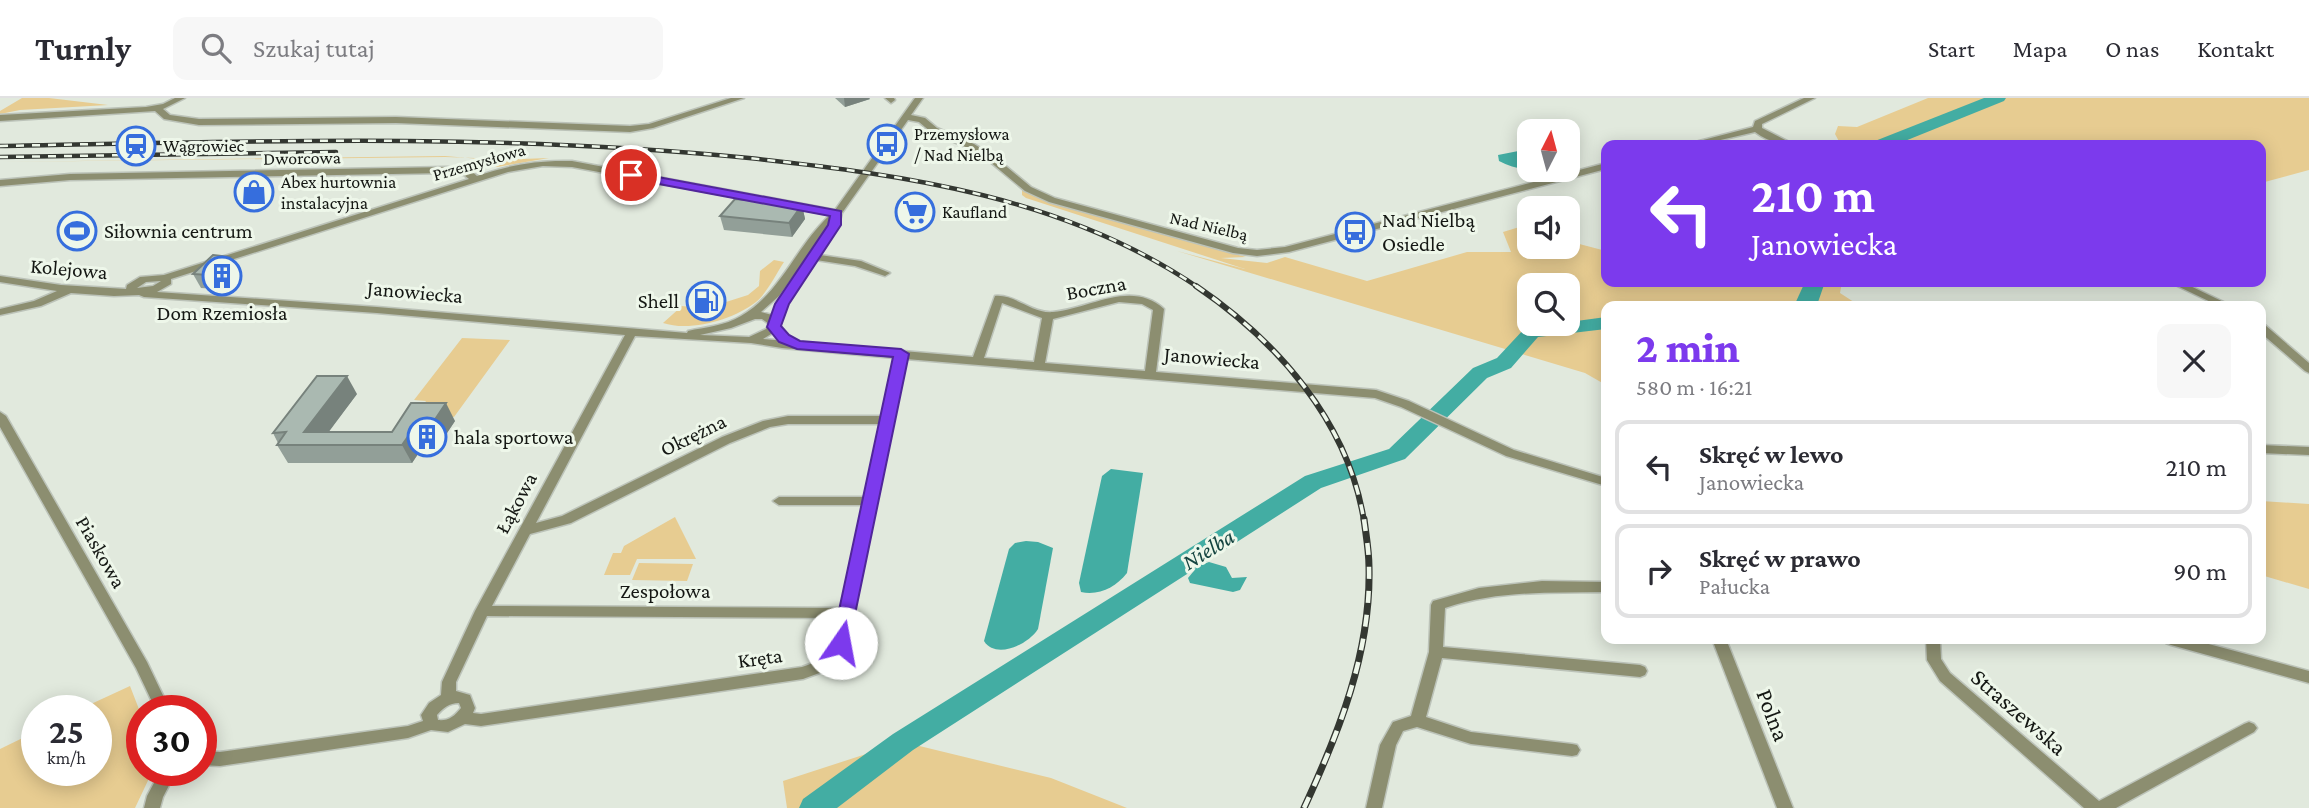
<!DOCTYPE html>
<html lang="pl">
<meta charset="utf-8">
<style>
:root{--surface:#fff;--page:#f7f7f7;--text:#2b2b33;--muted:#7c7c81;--line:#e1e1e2;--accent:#7c3aed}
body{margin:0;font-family:"Crimson Pro",serif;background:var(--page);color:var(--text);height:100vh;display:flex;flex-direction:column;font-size:26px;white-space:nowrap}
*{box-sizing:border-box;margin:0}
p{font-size:23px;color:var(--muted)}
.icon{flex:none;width:38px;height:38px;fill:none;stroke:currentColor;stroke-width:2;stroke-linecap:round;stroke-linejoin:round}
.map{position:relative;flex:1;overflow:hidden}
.details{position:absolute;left:1601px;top:203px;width:665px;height:343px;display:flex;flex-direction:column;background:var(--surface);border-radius:14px;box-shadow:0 4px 18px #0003}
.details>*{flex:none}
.banner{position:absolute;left:1601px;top:42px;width:665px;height:147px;border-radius:14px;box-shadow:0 4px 18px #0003;background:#7c3aed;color:#fff;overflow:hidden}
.needle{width:46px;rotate:6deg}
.tools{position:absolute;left:1517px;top:21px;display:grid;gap:14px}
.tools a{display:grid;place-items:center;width:63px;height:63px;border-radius:14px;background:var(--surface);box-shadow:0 4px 18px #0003;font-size:35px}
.speed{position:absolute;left:21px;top:597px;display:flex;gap:14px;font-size:35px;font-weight:700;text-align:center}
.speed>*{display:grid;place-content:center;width:91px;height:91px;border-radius:50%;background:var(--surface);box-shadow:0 4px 18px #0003;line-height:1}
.speed small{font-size:18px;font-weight:400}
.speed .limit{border:10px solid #d22;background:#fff;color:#111}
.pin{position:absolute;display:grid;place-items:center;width:60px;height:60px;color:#fff;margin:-30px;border:4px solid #fff;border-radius:50%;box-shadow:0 2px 7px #0007}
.me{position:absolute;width:77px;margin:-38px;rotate:12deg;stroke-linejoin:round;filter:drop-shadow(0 0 5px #0008)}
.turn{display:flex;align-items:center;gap:24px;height:147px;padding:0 35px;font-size:32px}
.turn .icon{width:91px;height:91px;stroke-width:2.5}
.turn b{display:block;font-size:49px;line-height:60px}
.round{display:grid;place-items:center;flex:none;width:74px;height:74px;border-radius:14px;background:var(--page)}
.summary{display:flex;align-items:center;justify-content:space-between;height:119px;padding:0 35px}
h1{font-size:42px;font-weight:800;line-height:52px;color:var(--accent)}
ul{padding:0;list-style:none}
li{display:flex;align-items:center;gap:21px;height:94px;margin:0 14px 10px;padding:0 21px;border:4px solid var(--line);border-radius:14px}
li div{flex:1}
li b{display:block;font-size:26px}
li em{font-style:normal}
header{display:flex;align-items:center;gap:42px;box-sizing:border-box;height:98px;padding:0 35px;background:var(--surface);border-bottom:2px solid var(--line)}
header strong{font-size:33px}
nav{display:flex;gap:38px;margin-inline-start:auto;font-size:24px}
.search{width:490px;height:63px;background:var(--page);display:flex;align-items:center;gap:18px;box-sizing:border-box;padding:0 24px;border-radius:14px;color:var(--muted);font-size:26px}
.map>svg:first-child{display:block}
</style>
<header>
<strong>Turnly</strong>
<div class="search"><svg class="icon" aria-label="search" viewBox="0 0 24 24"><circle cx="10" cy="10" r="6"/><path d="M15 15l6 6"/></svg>Szukaj tutaj</div>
<nav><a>Start</a><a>Mapa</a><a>O nas</a><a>Kontakt</a></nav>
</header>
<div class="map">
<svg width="2309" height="710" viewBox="0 0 2309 710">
<rect width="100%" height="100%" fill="#e1e9dd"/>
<g fill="#e7cc91" fill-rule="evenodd">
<path d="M22,0H49L108,7L20,12L0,16V13Z"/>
<path d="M1928,0H2309V72L2261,85V47H1841L1835,36L1838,28L1857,29Z"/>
<path d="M445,58L492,62L549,60L497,69L475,60L445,59L0,64Z"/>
<path d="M1022,91L1042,102L1076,112L1246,159L1221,160L1267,165L1285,159L1367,183L1467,154H1511L1503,134L1529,126L1530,149H1568V143L1606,153V184H1842L1840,195L1860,208H1606V287L1585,275L1177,153L1245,171L1026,100L1022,97ZM1530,187H1568V226H1530Z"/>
<path d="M774,162L784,164C776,176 767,195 756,204C733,222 690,234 663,225L682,208L691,209L698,206L704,211L748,197L759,188L760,173Z"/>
<path d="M462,240L510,242L454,319L417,316L426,303L414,302Z"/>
<path d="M2261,403L2309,406V491L2261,477Z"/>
<path d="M675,419L696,461H637L630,477H604L613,455H621L624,448Z"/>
<path d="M639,465L693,466L687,483L632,482Z"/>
<path d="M130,588L142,619V672H153L135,710H0V651L37,633V672H96V612H78Z"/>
<path d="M903,644L1051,680L1127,710H787L783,683Z"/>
</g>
<g fill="#43ada3">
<path d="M1529,51L1530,72H1536C1524,72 1510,69 1499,63L1498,57Z"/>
<path d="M1111,371L1143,375L1127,475C1116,489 1099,498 1081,494L1079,485L1102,378Z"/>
<path d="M1026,443L1038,444L1053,450L1038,531C1029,546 996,562 984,543L1009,451L1015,445Z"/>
<path d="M1209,464L1226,469L1232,480L1247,479L1240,492L1233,494L1190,485L1188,480L1198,468Z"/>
</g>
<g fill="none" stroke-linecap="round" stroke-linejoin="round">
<g fill="#43ada3" fill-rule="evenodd">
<path d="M1984,0H2006L2004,3L1895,47H1873L1875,43Z"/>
<path d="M1805,184H1825L1817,207L1794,208Z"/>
<path d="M1606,219V231L1538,239L1511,270L1487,280L1405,361L1321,390L913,652L837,710H799L803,701L893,636L1305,378L1389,351L1473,270L1497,260L1525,230Z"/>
</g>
<defs>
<g id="minor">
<path d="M175,0H185L163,11L170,17L199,21L396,19L630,28L649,26L731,0H744L653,30L630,34L396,25L199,27L164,21L155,13L0,23V17L146,9L163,6Z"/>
<path d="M885,0H894L895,2L891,5Z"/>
<path d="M915,0H923L911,17L925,20L937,30L974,46L995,59L1031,89L1055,100L1238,150L1257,152L1285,149L1606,65V71L1289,154L1257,158L1233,155L1049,104L1025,93L989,63L968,50L931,34L919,24L908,22L842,115L839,127L820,157L861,163L890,175L885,178L855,168L816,162L787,206L776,233L763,241L973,259L995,198C1015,196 1032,216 1053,214C1090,211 1131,181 1164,211L1156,274L1376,292L1409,303L1514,352L1606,380V388L1506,358L1401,309L1375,300L906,261L848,545L833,570L803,581L481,628L465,626L448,634L431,632L408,640L220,668L201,667V653L220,654L408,628L423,623L421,617L429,605L441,597L442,584L475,513L625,237L377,215L144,199L139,197L114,198L71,195L41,208L0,217V211L34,203L57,193L0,184V178L61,187L126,191L127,187L140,179L164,177L469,81L464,77L447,75L70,82L0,88V82L70,76L447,69L470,72L477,78C511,67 535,62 572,63L835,112ZM543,68L572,69L830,117C796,148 781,195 741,218C725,228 705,229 688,233L687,235L377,209L157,194L171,186V181L508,74ZM828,129L777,206L772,217L761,214L779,198ZM161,183L153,188L137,190L146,184ZM1119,204L1142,206L1153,212L1145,273L1045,265L1053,221ZM1002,205L1042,220L1034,264L984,260ZM755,221H762L769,226L766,231L749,239L700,237L731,230ZM635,238L751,245L782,250L895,260L882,318H788L763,323L722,339L562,418L536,425ZM788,326H881L865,399H779L773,403L779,407H863L841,510L492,508L530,436L571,425L730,345L770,329ZM487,518L839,520C833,550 832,559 802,569L481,616L473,615L475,610L470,597L456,593V584ZM459,605L461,610C454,619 448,623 438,622L437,617C443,610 449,605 459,605Z"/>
<path d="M1804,0H1815L1762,26V30L1795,47C1781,47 1767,43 1755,34L1699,47H1684L1753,29L1755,23Z"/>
<path d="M2169,184H2182L2232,208H2219Z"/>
<path d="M2261,226L2265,227L2309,265V275L2305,273L2261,235Z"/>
<path d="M0,314L6,318L147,564L170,612H156L136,570L0,329Z"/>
<path d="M2261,347L2309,349V357L2261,355Z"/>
<path d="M1542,483L1606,484V494C1551,495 1498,492 1445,510L1443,549L1640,567L1645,569L1647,573L1645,577L1640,579L1442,560L1426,619L1471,634L1572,646L1577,647L1580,652L1577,657L1572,658L1471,646L1417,629L1403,633L1396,647L1382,710H1366L1380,647L1393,624L1411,618L1429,554L1431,507L1433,503L1479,490Z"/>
<path d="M1712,541H1726L1793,710H1777Z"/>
<path d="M1926,541H1940L1941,561L1950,575L2099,703L2244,626L2249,624L2254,626L2257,630L2254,634L2116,710H2084L1940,583L1927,562Z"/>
<path d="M2164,541H2190L2309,573V585L2171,547L2166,545Z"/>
<path d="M161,672H177L163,699L160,710H144L147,698Z"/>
</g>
</defs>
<use href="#minor" stroke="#bcc3b9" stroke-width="3"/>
<use href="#minor" fill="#8c8e70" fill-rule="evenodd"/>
<defs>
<g id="rail-far2">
<path d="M0,48C250,43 500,35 749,60C906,77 1066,99 1199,190"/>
<path d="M0,59L336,54"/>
</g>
<path id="rail-far1" d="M1196,188C1277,243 1348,323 1364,423"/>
<path id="rail" d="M1304,710C1339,634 1371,555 1369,469C1369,453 1366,437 1364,421"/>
</defs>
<use href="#rail-far2" stroke="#333731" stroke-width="4.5"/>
<use href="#rail-far1" stroke="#333731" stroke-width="6"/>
<use href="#rail" stroke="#333731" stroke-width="7"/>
<use href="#rail-far2" stroke="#eef7ea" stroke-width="2.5" stroke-dasharray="8" stroke-linecap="butt"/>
<use href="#rail-far1" stroke="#eef7ea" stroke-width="3.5" stroke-dasharray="10" stroke-linecap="butt"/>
<use href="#rail" stroke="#eef7ea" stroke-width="4.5" stroke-dasharray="12" stroke-linecap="butt"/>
</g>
<g fill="#929f98">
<path d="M835,0H869L870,1L845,9Z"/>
<path d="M802,107L805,121L792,139L724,132L720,118Z"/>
<path d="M238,172L216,191L201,190L193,176Z"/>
<path d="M691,192L715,196L718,206L704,211L694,201Z"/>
<path d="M357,296L328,334H392L411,305L455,323L443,341H428L412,365H288L277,347L278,345L273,335Z"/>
</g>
<g fill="#77827c">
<path d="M844,0H869L870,1L845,9Z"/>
<path d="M802,107L805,121L792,139L789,125Z"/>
<path d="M230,159L238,172L216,191L208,177Z"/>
<path d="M715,196L718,206L704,211L701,202Z"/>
<path d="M347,278L357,296L319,347L304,334Z"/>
<path d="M446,305L455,323L443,341L434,323Z"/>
<path d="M419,323L428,341L412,365L402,347Z"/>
</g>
<g fill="#aab9b1" stroke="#77827c" stroke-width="2">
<path d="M735,101L802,107L789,125L720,118Z"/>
<path d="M213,157L230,159L208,177L193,176Z"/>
<path d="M705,186L715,196L701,202L691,192Z"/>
<path d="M317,278H347L304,334H392L411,305H446L434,323H419L402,347H277L286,334L273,335Z"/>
</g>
<path fill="#7c3aed" stroke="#51269a" stroke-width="2" d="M631,74L841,113V127L789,206L781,228L789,237L800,243L901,251L909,256L848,550L841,553L835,550L832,545L893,259L797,251L779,244L767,229L775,206L828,127L830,118L627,80L625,77Z"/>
<defs>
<symbol id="bus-ring" viewBox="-11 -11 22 22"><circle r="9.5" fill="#eef7ea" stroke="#366edd" stroke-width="1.5"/><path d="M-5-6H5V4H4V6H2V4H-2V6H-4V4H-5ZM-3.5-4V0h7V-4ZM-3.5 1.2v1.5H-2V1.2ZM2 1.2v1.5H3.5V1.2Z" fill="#366edd"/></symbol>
<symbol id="station-ring" viewBox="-11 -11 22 22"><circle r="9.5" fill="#eef7ea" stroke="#366edd" stroke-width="1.5"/><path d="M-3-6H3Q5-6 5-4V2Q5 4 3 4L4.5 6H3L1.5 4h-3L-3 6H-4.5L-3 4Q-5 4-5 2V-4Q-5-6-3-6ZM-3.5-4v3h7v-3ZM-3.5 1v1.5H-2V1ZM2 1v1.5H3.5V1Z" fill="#366edd"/></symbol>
<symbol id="shop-ring" viewBox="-11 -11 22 22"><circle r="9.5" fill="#eef7ea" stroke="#366edd" stroke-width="1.5"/><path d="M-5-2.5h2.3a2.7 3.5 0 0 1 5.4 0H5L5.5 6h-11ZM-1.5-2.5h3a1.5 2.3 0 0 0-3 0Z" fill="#366edd"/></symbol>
<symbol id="supermarket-ring" viewBox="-11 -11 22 22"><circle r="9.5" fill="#eef7ea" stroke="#366edd" stroke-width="1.5"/><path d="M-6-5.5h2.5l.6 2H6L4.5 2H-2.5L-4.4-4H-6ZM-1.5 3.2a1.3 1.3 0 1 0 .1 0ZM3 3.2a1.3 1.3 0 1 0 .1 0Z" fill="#366edd"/></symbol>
<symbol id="stadium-ring" viewBox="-11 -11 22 22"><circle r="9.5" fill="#eef7ea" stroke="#366edd" stroke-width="1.5"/><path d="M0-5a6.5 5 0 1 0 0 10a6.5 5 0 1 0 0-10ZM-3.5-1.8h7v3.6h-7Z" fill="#366edd"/></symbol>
<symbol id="building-ring" viewBox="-11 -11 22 22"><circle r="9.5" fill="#eef7ea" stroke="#366edd" stroke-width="1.5"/><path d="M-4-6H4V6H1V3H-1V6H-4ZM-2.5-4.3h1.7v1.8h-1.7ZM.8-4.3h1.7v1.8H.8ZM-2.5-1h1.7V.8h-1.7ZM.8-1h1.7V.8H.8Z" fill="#366edd"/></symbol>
<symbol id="fuel-ring" viewBox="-11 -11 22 22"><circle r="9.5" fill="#eef7ea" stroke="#366edd" stroke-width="1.5"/><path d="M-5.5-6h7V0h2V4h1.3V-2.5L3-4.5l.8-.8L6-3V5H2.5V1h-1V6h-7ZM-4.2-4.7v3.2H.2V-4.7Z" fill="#366edd"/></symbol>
</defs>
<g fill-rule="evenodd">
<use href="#bus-ring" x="865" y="24" width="44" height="44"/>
<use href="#station-ring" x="114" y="26" width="44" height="44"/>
<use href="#shop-ring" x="232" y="72" width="44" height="44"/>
<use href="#supermarket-ring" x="893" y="92" width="44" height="44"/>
<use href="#stadium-ring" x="55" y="111" width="44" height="44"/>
<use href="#bus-ring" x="1333" y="112" width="44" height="44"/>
<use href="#building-ring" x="200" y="156" width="44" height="44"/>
<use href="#fuel-ring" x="684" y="181" width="44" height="44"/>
<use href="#building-ring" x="405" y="317" width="44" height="44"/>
</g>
<g text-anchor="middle" stroke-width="6" stroke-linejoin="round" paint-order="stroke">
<g font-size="18" fill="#151814" stroke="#eef7ea" text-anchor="start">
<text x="914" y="42">Przemysłowa<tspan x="914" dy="21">/ Nad Nielbą</tspan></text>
<text x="163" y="54">Wągrowiec</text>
<text x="281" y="90">Abex hurtownia<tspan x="281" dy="21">instalacyjna</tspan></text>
<text x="942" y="120">Kaufland</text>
</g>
<g font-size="18" fill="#151814" stroke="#eef7ea">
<text transform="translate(302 60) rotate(-1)" y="6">Dworcowa</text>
<text transform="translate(479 64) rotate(-16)" y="6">Przemysłowa</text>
<text transform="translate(1209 128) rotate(13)" y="6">Nad Nielbą</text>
</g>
<g font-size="21" fill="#151814" stroke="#eef7ea" text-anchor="start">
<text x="1382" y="129">Nad Nielbą<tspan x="1382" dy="24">Osiedle</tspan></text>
<text x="104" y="140">Siłownia centrum</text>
<text x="679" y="210" text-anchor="end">Shell</text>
<text x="222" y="222" text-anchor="middle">Dom Rzemiosła</text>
<text x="454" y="346">hala sportowa</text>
</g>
<g font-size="21" fill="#151814" stroke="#eef7ea">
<text transform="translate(69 171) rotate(5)" y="7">Kolejowa</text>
<text transform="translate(1096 190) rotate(-10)" y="7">Boczna</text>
<text transform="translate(415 194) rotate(5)" y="7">Janowiecka</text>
<text transform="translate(1212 260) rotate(5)" y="7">Janowiecka</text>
<text transform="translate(693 337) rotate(-26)" y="7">Okrężna</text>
<text transform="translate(516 405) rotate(-62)" y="7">Łąkowa</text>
<text transform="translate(101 454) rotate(60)" y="7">Piaskowa</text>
<text x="665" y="500">Zespołowa</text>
<text transform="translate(760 560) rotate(-8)" y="7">Kręta</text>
</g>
<g font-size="23" font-style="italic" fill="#144440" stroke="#eef7ea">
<text transform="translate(1208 451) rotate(-32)" y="8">Nielba</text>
</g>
<g font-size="24" fill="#151814" stroke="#eef7ea">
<text transform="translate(2019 614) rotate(41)" y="8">Straszewska</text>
<text transform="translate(1773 617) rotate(69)" y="8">Polna</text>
</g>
</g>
</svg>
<div class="tools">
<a><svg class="needle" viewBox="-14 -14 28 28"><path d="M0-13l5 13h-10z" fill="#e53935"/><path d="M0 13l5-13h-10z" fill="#7c7c81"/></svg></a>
<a><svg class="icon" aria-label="sound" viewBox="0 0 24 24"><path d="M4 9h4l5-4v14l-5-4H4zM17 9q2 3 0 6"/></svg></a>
<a><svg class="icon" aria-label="search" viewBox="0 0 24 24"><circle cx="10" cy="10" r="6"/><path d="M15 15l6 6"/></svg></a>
</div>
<div class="speed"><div>25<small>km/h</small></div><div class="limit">30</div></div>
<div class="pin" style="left:631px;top:77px;background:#d93025"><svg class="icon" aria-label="arrive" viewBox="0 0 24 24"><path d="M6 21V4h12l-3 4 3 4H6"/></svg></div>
<svg class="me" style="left:841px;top:545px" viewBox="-20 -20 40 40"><circle r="19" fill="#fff"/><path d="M0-13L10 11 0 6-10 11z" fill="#7c3aed"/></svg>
<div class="banner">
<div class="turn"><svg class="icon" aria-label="left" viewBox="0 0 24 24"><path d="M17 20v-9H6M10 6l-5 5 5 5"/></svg><div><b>210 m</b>Janowiecka</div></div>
</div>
<section class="details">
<div class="summary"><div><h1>2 min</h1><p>580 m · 16:21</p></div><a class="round"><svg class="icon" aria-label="close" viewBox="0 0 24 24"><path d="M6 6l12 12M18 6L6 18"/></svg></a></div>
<ul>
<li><svg class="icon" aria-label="left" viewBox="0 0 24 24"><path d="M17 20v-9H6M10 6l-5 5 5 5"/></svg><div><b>Skręć w lewo</b><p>Janowiecka</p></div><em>210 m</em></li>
<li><svg class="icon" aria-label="right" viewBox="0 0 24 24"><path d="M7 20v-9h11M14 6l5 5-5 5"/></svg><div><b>Skręć w prawo</b><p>Pałucka</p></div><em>90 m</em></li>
</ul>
</section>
</div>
